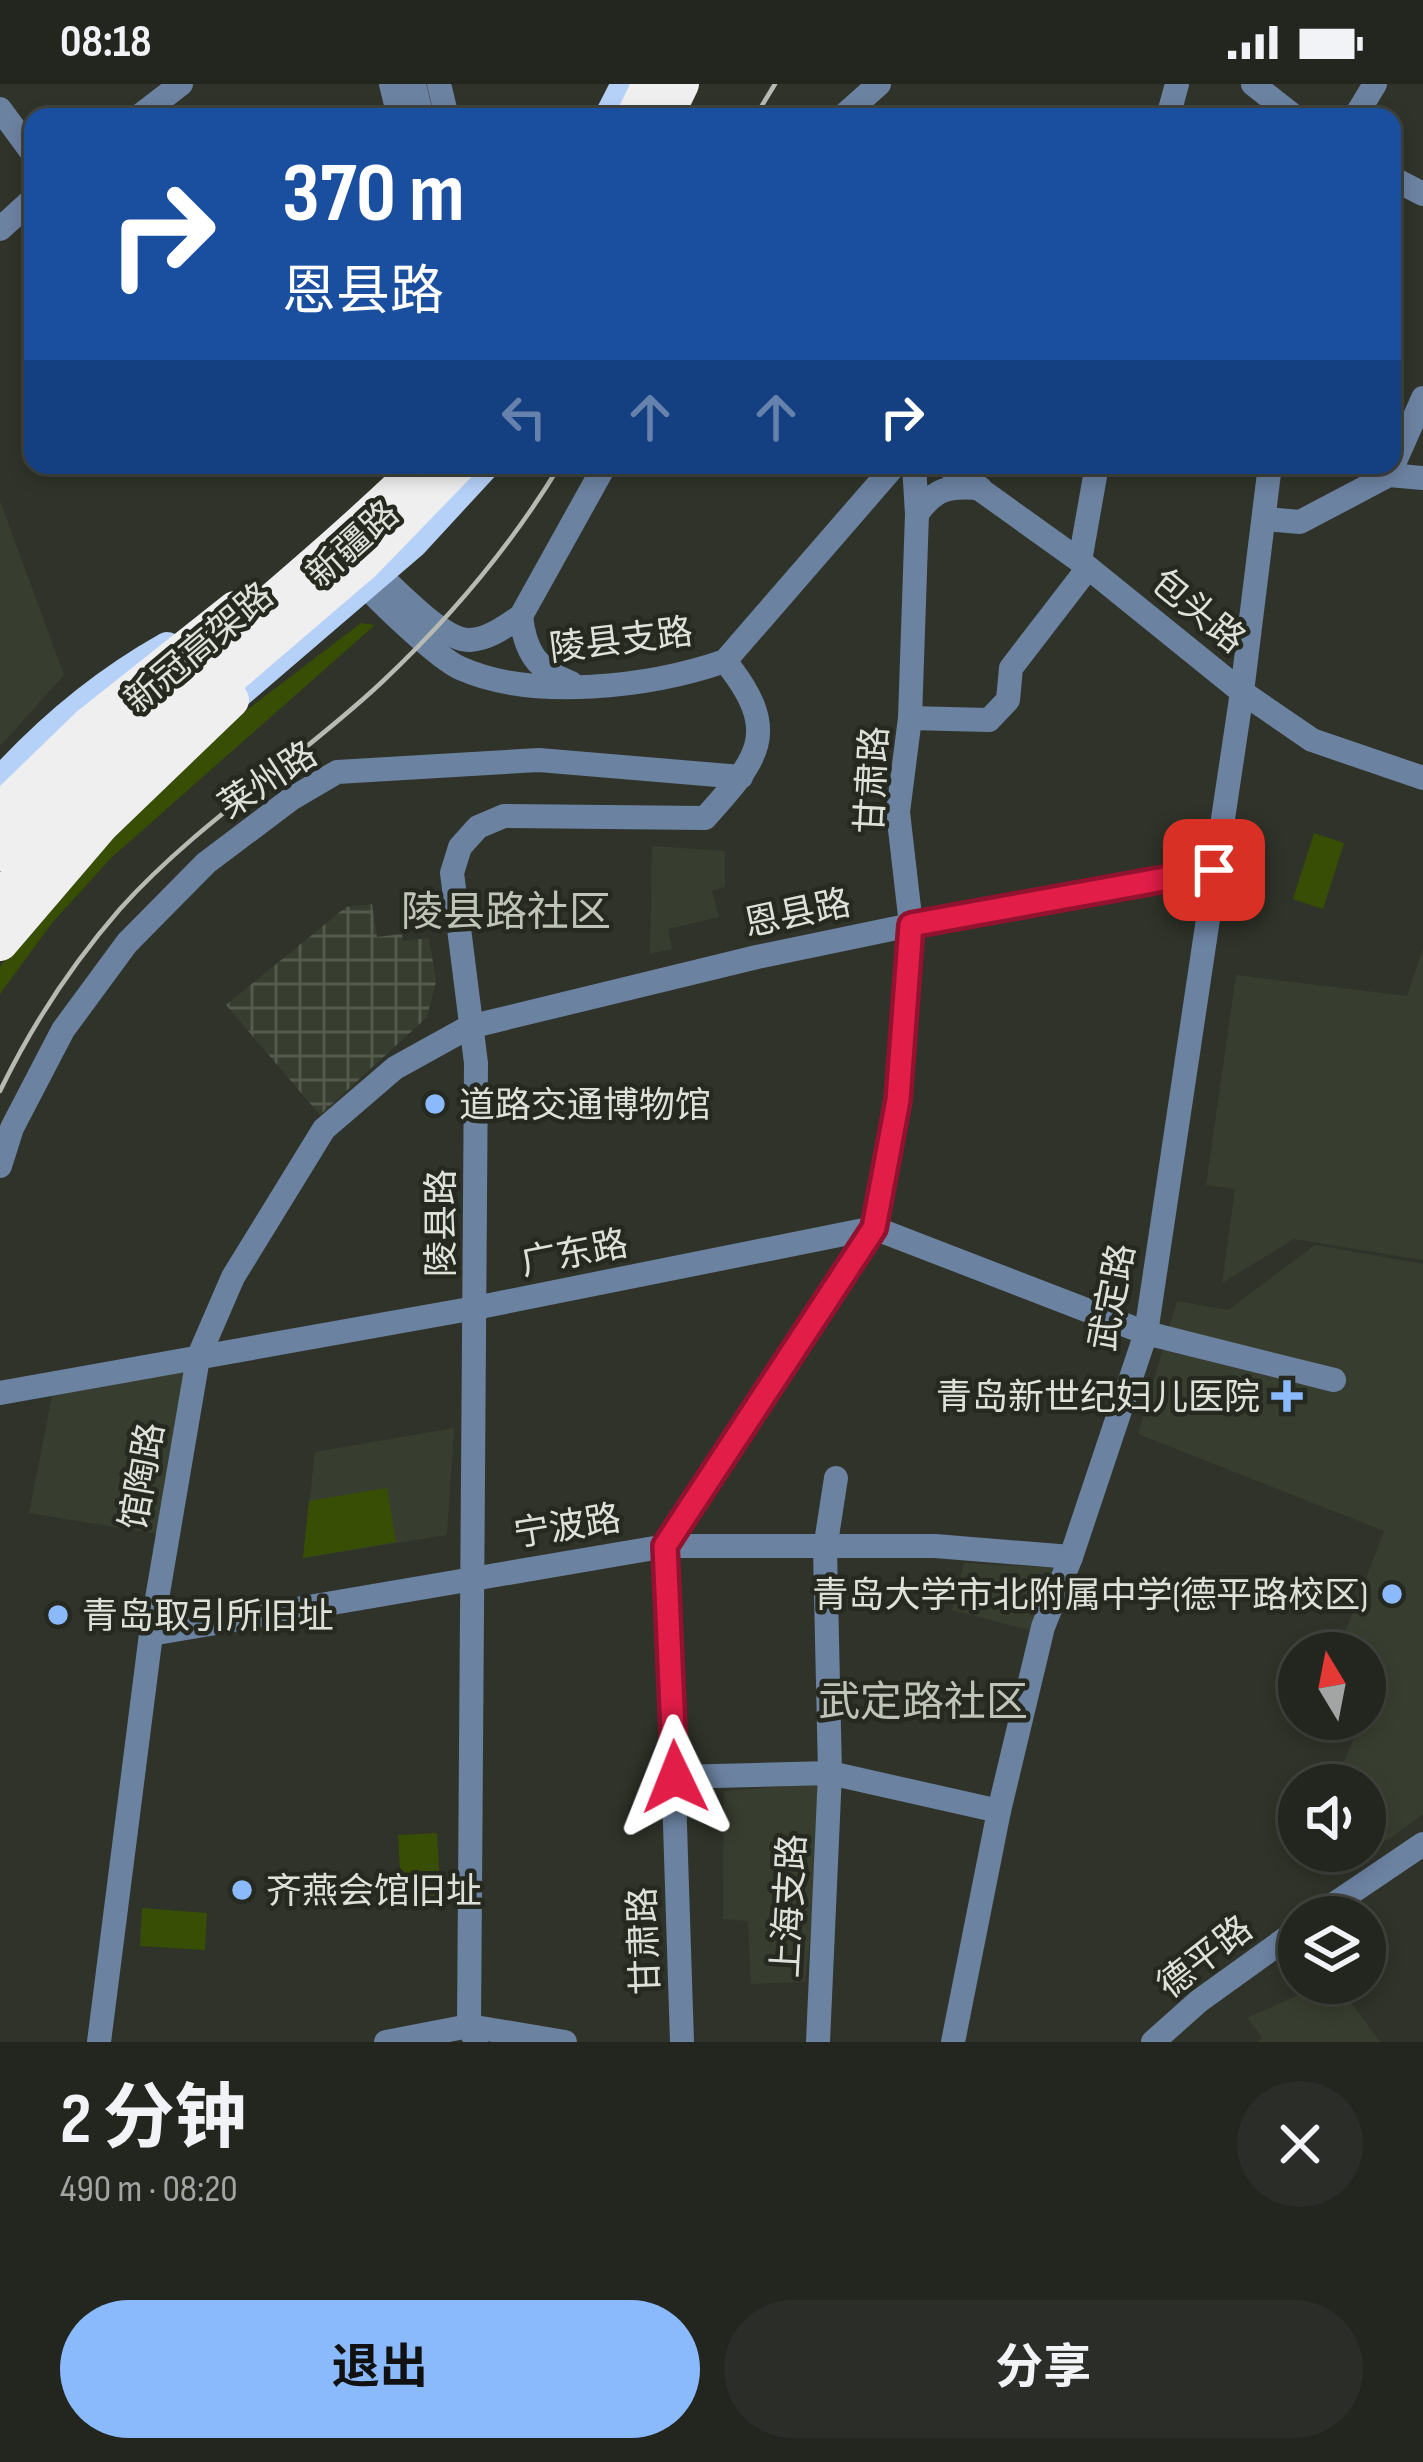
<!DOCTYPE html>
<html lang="zh">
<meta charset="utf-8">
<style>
:root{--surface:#23261f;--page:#2b2e28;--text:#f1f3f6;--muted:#a3a5a4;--line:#40433d;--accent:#8bbafc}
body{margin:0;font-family:"Sofia Sans Condensed","Noto Sans SC",sans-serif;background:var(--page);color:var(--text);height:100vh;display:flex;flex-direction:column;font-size:45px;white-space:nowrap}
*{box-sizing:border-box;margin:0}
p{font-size:39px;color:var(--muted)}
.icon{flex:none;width:66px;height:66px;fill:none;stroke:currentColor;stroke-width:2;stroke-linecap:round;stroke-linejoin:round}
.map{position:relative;height:1958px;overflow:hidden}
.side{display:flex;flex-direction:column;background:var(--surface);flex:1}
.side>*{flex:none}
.hud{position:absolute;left:24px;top:24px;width:1377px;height:366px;border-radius:24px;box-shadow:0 6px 18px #0003,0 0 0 3px var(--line);background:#1a4fa0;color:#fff;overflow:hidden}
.needle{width:78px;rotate:350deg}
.buttons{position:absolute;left:1278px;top:1548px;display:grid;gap:24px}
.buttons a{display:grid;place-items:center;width:108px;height:108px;border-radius:50%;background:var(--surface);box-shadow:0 6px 18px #0003,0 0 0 3px var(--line);font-size:60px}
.pin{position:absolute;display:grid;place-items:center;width:102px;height:102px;color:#fff;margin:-51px;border-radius:24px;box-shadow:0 6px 18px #0006}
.me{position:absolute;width:132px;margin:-66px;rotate:358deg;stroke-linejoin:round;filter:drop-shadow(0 0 9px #0008)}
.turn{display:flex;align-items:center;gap:42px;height:252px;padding:0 60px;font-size:54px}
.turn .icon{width:156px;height:156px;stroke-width:2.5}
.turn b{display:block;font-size:84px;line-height:102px}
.lanes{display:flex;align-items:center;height:114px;padding:0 60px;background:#0003;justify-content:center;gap:60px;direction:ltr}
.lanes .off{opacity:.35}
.round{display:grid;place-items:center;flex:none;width:126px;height:126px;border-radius:63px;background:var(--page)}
.head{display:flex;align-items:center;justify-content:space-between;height:204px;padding:0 60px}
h1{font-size:72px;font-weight:700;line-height:90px}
.primary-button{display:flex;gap:24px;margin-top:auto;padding:24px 60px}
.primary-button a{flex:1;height:138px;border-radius:72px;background:var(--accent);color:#111;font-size:48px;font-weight:700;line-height:138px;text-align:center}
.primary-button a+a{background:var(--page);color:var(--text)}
.status{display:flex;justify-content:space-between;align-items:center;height:84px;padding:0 60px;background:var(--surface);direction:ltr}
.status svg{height:33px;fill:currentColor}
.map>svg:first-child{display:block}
</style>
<div class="status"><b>08:18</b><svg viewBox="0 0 49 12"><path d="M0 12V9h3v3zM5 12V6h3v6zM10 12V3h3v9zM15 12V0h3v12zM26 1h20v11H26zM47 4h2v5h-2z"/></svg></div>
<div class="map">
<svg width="1423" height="1958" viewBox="0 0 1423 1958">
<defs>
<pattern id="industrial-grid" width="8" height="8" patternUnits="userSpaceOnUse" patternTransform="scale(3)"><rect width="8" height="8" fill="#383e2f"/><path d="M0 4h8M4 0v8" fill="none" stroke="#545a4d"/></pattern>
</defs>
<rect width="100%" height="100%" fill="#2f3329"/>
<g fill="#383e2f">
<path d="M0,417L64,591L0,662Z"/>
<path d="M652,762L725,767V803L712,807L719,833L668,845L672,865L650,870Z"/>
<path d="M1423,865V1176L1294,1155L1222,1199L1235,1105L1206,1101L1236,891L1407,912Z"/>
<path d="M1315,1161L1423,1180V1730L1386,1757L1365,1729V1701H1334L1371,1615L1365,1613V1569H1337L1384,1447L1138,1350L1177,1217L1228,1226Z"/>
<path d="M188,1286L158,1450L29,1429L53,1307Z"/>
<path d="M454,1344L447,1451L303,1474L315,1368Z"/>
<path d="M964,1479L1057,1484L1033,1547L952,1526Z"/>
<path d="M828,1699L805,1898L751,1900L748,1837L723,1835L724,1707Z"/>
<path d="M1325,1899H1337L1380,1958H1258L1262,1953L1247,1934Z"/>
</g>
<path fill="url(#industrial-grid)" d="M372,820L377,853L402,850L403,857L429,854L436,897L427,933L320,1031L226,921L346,823Z"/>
<g fill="#384e04">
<path d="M361,539L375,541L111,774L52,839L0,910V883L17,859L54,814L202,660Z"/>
<path d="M1314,749L1344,759L1323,825L1293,815Z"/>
<path d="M387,1404L396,1458L303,1474L309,1417Z"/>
<path d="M437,1749L441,1819L402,1821L398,1751Z"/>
<path d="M142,1824L207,1829L205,1866L140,1862Z"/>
</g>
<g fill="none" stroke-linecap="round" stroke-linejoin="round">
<g stroke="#6c82a1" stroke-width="24">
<path d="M391,0L399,33"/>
<path d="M414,0L422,33"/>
<path d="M439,0L447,33"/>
<path d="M1253,0L1295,33"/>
<path d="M0,25L33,70"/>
<path d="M138,33L181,0"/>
<path d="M842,33L879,0"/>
<path d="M1168,33L1177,0"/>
<path d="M1355,33L1375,0"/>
<path d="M1392,94L1423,110"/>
<path d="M0,145L33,115"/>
<path d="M946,381L1080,477L1242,608L1312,656L1423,694"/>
<path d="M1389,391L1423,314"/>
<path d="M917,430C935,404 949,402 980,404"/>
<path d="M1266,435L1300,438L1389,391L1423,394"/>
<path d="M1080,477L1097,381"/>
<path d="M365,478C389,497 441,558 470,556C489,555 506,542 521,532L605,381"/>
<path d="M357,491C370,510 439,575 460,584C533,617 650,603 725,577L895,381"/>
<path d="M521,532C525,568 537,586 571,599"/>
<path d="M910,634L989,636L1008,616L1011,584L1088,484"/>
<path d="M0,1082L12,1044L63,946L127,859L206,779L291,715L337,688L539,676L741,693"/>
<path d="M0,1309L475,1224L874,1144L1146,1249L1334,1296"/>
<path d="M151,1550L666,1462H935L1071,1473"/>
<path d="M675,1693L830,1689L999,1727"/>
<path d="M1315,1833L1423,1760"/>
<path d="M99,1958L151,1550L198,1274L233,1193L324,1045L395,984L469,943L757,873L911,841L1214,786"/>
<path d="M386,1958L469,1942L565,1958"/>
<path d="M476,1958L469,1942L476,979L452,789L460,763L478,743L504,732L705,734C759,674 782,648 725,577"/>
<path d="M682,1958L666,1462L874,1144L898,1016L911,841L898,728L910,634L917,430L914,381"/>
<path d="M818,1958L830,1689L825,1465L836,1394"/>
<path d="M953,1958L999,1727L1043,1543L1071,1473L1146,1249L1242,608L1270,381"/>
<path d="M1153,1958L1199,1917L1299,1845"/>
</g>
<g stroke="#b6d1f8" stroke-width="30">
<path d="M609,33L626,0"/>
<path d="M216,628L413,459L485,381"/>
<path d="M0,698C49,644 103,599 167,563"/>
</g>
<g stroke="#efefef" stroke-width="36">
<path d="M634,33L650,0"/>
<path d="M665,33L681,0"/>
<path d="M0,727L90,640L235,525"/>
<path d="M0,859L101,741L231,616"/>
</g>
<g stroke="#b7bab3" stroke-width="4.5">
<path d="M755,33L775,0"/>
<path d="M0,1007C31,943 73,879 120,825C197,739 298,677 382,598C450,534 511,462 560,381"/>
</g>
<g stroke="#efefef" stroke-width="36">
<path d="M0,769C129,627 285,515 423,381"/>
<path d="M0,816L75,726L364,478L458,381"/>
</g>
</g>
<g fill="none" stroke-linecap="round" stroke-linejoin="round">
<defs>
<path id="route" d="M675,1693L665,1462L874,1144L898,1016L911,841L1214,786"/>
</defs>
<use href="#route" stroke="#92132f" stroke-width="30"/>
<use href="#route" stroke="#e11d48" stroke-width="21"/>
</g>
<g fill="#8bbafc" stroke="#25291f" stroke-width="4.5">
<circle cx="435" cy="1020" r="12"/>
<path d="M1281 1294h12v12h12v12h-12v12h-12v-12h-12v-12h12z"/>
<circle cx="1392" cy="1510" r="12"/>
<circle cx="58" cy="1531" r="12"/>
<circle cx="242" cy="1806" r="12"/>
</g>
<g text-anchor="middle" stroke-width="9" stroke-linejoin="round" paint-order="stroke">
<g font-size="36" fill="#dee1da" stroke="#25291f">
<text transform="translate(352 459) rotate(-42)" y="13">新疆路</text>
<text transform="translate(1199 526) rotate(39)" y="13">包头路</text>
<text transform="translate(621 555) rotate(-7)" y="13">陵县支路</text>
<text transform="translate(198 563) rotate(-40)" y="13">新冠高架路</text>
<text transform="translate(267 695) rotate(-33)" y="13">莱州路</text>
<text transform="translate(871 696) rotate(-87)" y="13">甘肃路</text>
<text transform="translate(797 828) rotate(-12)" y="13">恩县路</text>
<text transform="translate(440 1139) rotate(-90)" y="13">陵县路</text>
<text transform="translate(574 1168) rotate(-11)" y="13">广东路</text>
<text transform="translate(1111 1213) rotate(-79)" y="13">武定路</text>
<text transform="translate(141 1392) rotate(-80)" y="13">馆陶路</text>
<text transform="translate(567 1441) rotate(-9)" y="13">宁波路</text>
<text transform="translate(788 1822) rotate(-87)" y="13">上海支路</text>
<text transform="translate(643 1857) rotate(-92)" y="13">甘肃路</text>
<text transform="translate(1204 1872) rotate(-38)" y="13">德平路</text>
</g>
<g font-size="36" fill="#dee1da" stroke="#25291f" text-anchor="start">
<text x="459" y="1033">道路交通博物馆</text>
<text x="1260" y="1325" text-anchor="end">青岛新世纪妇儿医院</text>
<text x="1368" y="1523" text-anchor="end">青岛大学市北附属中学(德平路校区)</text>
<text x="82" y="1544">青岛取引所旧址</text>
<text x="266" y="1819">齐燕会馆旧址</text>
</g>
<g font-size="42" fill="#bfc4b8" stroke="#25291f">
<text x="506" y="842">陵县路社区</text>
<text x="923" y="1632">武定路社区</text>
</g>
</g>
</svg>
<div class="buttons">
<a><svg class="needle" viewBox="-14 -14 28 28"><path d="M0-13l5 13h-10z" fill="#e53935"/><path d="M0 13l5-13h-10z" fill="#a3a5a4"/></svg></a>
<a><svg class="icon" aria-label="sound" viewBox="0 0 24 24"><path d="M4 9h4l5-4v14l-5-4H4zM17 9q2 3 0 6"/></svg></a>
<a><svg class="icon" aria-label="layers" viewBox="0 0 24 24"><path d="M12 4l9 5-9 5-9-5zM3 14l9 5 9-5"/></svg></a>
</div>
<div class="pin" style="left:1214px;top:786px;background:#d93025"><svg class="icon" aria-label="arrive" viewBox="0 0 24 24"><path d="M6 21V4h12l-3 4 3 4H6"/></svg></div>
<svg class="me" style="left:675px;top:1693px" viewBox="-20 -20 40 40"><path d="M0-17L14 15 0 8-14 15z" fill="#e11d48" stroke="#fff" stroke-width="4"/></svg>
<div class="hud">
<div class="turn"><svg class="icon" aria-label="right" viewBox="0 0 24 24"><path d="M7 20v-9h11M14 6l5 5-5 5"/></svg><div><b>370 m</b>恩县路</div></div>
<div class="lanes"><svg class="icon off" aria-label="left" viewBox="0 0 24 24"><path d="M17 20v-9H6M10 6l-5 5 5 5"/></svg><svg class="icon off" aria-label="ahead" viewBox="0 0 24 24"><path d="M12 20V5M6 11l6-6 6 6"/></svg><svg class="icon off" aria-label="ahead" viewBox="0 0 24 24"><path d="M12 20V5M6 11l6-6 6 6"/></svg><svg class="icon" aria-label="right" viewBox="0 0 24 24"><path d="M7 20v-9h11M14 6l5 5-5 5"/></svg></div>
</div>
</div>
<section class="side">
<div class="head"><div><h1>2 分钟</h1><p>490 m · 08:20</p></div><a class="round"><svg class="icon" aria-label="close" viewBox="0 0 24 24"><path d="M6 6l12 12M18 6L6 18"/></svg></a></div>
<div class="primary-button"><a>退出</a><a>分享</a></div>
</section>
